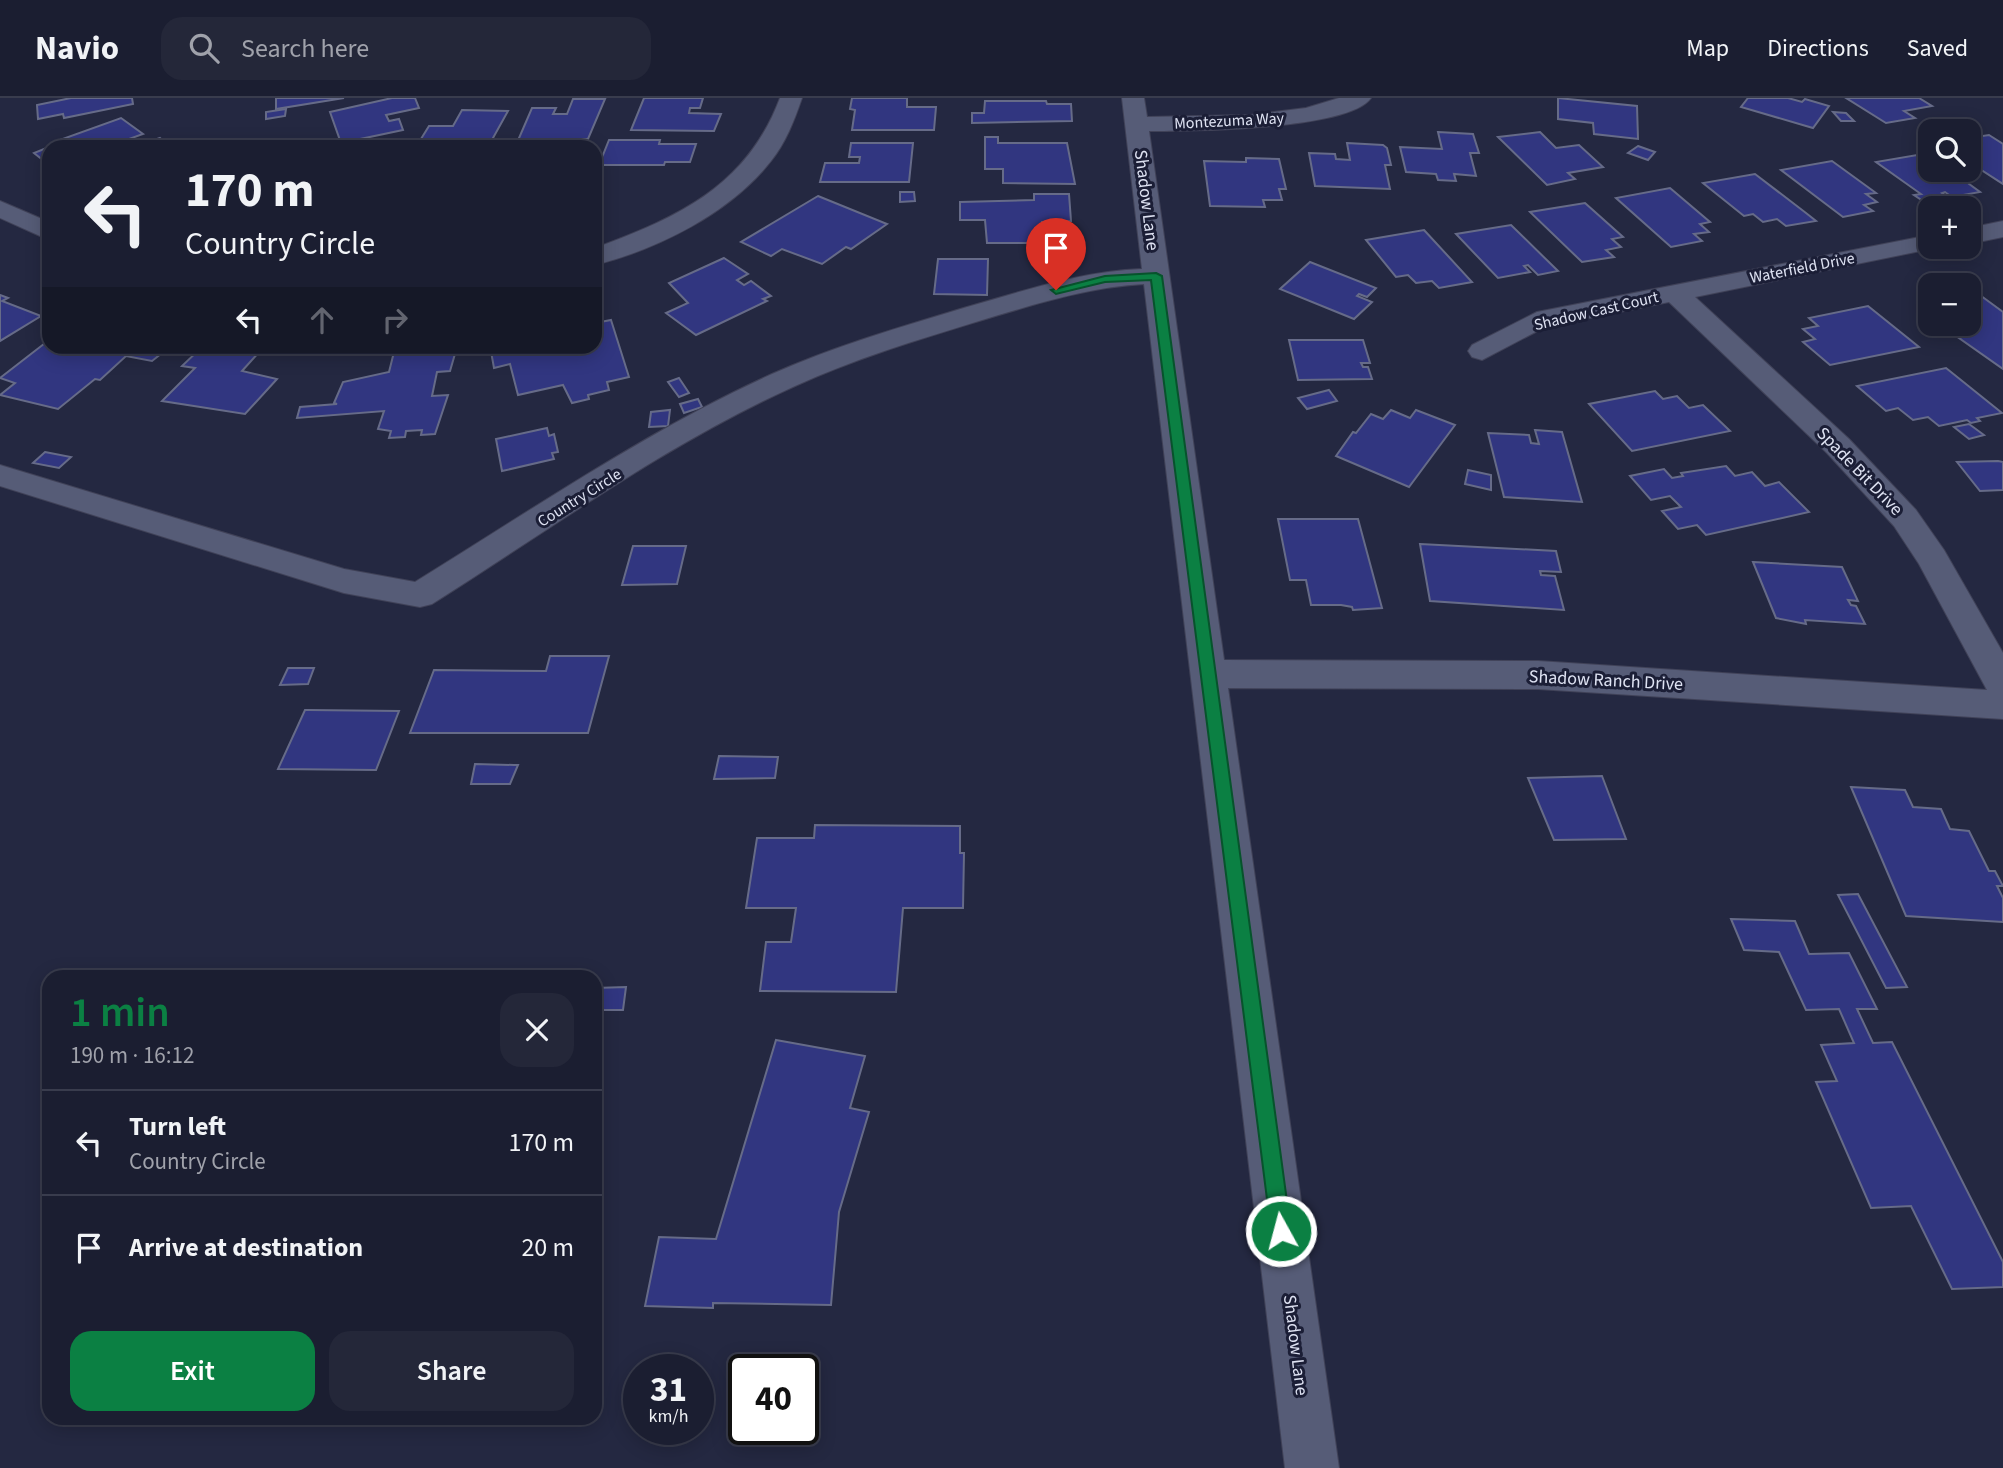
<!DOCTYPE html>
<meta charset="utf-8">
<style>
:root{--surface:#1b1e31;--page:#242739;--text:#f1f3f6;--muted:#a0a2ab;--line:#393c4d;--accent:#0b8043}
body{margin:0;font-family:"Source Sans 3",sans-serif;background:var(--page);color:var(--text);height:100vh;display:flex;flex-direction:column;font-size:26px;white-space:nowrap}
*{box-sizing:border-box;margin:0}
p{font-size:23px;color:var(--muted)}
.icon{flex:none;width:38px;height:38px;fill:none;stroke:currentColor;stroke-width:2;stroke-linecap:round;stroke-linejoin:round}
.map{position:relative;flex:1;overflow:hidden}
.panel{position:absolute;left:42px;top:872px;width:560px;height:455px;display:flex;flex-direction:column;background:var(--surface);border-radius:21px;box-shadow:0 4px 18px #0003,0 0 0 2px var(--line)}
.panel>*{flex:none}
.hud{position:absolute;left:42px;top:42px;width:560px;height:214px;border-radius:21px;box-shadow:0 4px 18px #0003,0 0 0 2px var(--line);background:#1b1e31;color:var(--text);overflow:hidden}
.fabs{position:absolute;left:1918px;top:21px;display:grid;gap:14px}
.fabs a{display:grid;place-items:center;width:63px;height:63px;border-radius:14px;background:var(--surface);box-shadow:0 4px 18px #0003,0 0 0 2px var(--line);font-size:35px}
.speed{position:absolute;left:623px;top:1256px;display:flex;gap:14px;font-size:35px;font-weight:700;text-align:center}
.speed>*{display:grid;place-content:center;width:91px;height:91px;border-radius:50%;background:var(--surface);box-shadow:0 4px 18px #0003,0 0 0 2px var(--line);line-height:1}
.speed small{font-size:18px;font-weight:400}
.speed .limit{border:4px solid #111;border-radius:10px;background:#fff;color:#111}
.pin{position:absolute;display:grid;place-items:center;width:60px;height:60px;color:#fff;margin:-72px -30px;border-radius:50% 50% 50% 0;rotate:-45deg;box-shadow:0 0 7px #0007}
.pin .icon{rotate:45deg}
.me{position:absolute;width:77px;margin:-38px;rotate:353deg;stroke-linejoin:round;filter:drop-shadow(0 0 5px #0008)}
.turn{display:flex;align-items:center;gap:24px;height:147px;padding:0 28px;font-size:32px}
.turn .icon{width:91px;height:91px;stroke-width:2.5}
.turn b{display:block;font-size:49px;line-height:60px}
.lanes{display:flex;align-items:center;height:66px;padding:0 28px;background:#0003;justify-content:center;gap:35px;direction:ltr}
.lanes .off{opacity:.35}
.round{display:grid;place-items:center;flex:none;width:74px;height:74px;border-radius:21px;background:var(--page)}
.head{display:flex;align-items:center;justify-content:space-between;height:119px;padding:0 28px}
h1{font-size:42px;font-weight:600;line-height:52px;color:var(--accent)}
.primary-button{display:flex;gap:14px;margin-top:auto;padding:14px 28px}
.primary-button a{flex:1;height:80px;border-radius:21px;background:var(--accent);color:#fff;font-size:28px;font-weight:600;line-height:80px;text-align:center}
.primary-button a+a{background:var(--page);color:var(--text)}
ul{padding:0;list-style:none}
li{display:flex;align-items:center;gap:21px;height:105px;padding:0 28px;border-top:2px solid var(--line)}
li div{flex:1}
li b{display:block;font-size:26px}
li em{font-style:normal}
header{display:flex;align-items:center;gap:42px;box-sizing:border-box;height:98px;padding:0 35px;background:var(--surface);border-bottom:2px solid var(--line)}
header strong{font-size:33px}
nav{display:flex;gap:38px;margin-inline-start:auto;font-size:24px}
.search{width:490px;height:63px;background:var(--page);display:flex;align-items:center;gap:18px;box-sizing:border-box;padding:0 24px;border-radius:21px;color:var(--muted);font-size:26px}
.map>svg:first-child{display:block}
</style>
<header>
<strong>Navio</strong>
<div class="search"><svg class="icon" aria-label="search" viewBox="0 0 24 24"><circle cx="10" cy="10" r="6"/><path d="M15 15l6 6"/></svg>Search here</div>
<nav><a>Map</a><a>Directions</a><a>Saved</a></nav>
</header>
<div class="map">
<svg width="2003" height="1370" viewBox="0 0 2003 1370">
<rect width="100%" height="100%" fill="#242841"/>
<g fill="#313680" stroke="#666b88" stroke-width="2">
<path d="M71,0H132L133,6L64,20L63,16L38,21L37,7Z"/>
<path d="M276,0H344L276,11Z"/>
<path d="M392,0H415L419,10L386,17L389,23L399,21L403,32L341,45L330,14Z"/>
<path d="M644,0H703L700,10H690L689,15L721,16L714,33L631,32Z"/>
<path d="M852,0H907V9H936L934,32H852L855,12L850,11Z"/>
<path d="M1558,0L1637,8L1638,41L1594,36L1593,25L1558,21Z"/>
<path d="M1748,0H1788L1802,4L1805,1L1829,8L1813,30L1741,9Z"/>
<path d="M1846,0H1919L1932,8L1904,13L1915,20L1886,25Z"/>
<path d="M573,1H605L588,41H543L541,47H516L532,10H556L553,16H567Z"/>
<path d="M985,3H1046L1047,6H1071L1072,23L972,25V15H984Z"/>
<path d="M286,11L285,18L266,21V14Z"/>
<path d="M462,12L508,13L488,49H416L429,28H453Z"/>
<path d="M1833,14L1846,15L1854,23H1841Z"/>
<path d="M121,20L143,36L107,49H50L60,45L57,43Z"/>
<path d="M1438,34L1473,36L1479,55H1470L1476,78L1454,76L1456,83L1438,82L1436,76L1406,74L1400,49L1442,51Z"/>
<path d="M1540,34L1556,50L1579,47L1603,69L1568,75L1575,81L1547,87L1498,39Z"/>
<path d="M1989,37L2003,46V86L1969,64V40Z"/>
<path d="M985,39H998V45H1067L1075,86L1003,85V71H985Z"/>
<path d="M160,40L171,49H135Z"/>
<path d="M609,42H660L659,46H696L690,64H665L664,67H599Z"/>
<path d="M851,45H913L909,84H820L825,65H859L860,59H849Z"/>
<path d="M1347,45L1383,47L1387,50L1391,67H1385L1390,91L1315,88L1309,55L1335,56L1336,61L1350,62Z"/>
<path d="M1638,48L1655,54L1648,62L1628,55Z"/>
<path d="M49,49V67L34,55Z"/>
<path d="M1923,56L1930,61V72H1950L1980,94L1952,99L1945,94L1942,95L1953,103L1935,105L1930,102L1923,103L1914,97L1921,96L1876,64Z"/>
<path d="M1246,60L1279,61L1286,91H1279L1282,102H1263L1265,109L1210,108L1204,63L1246,64Z"/>
<path d="M1832,63L1876,95L1866,96L1877,104L1864,107L1873,113L1843,119L1781,72Z"/>
<path d="M1755,76L1806,115L1816,123L1786,128L1777,121L1763,124L1753,116L1744,118L1703,85Z"/>
<path d="M1670,90L1710,124L1700,126L1709,134L1694,136L1702,143L1671,149L1616,100Z"/>
<path d="M900,94H914L915,103L900,104Z"/>
<path d="M1034,96H1069L1071,123L1042,124V130H1035V145H987L985,122H960V104L1034,102Z"/>
<path d="M818,98L887,126L851,151L846,149L822,166L782,151L771,158L741,144Z"/>
<path d="M1585,105L1623,139L1612,141L1621,149L1606,152L1614,159L1582,164L1530,114Z"/>
<path d="M1511,127L1558,173L1538,177L1528,167L1524,168L1530,174L1498,180L1456,136Z"/>
<path d="M1424,132L1472,184L1439,190L1432,183L1416,185L1408,177L1396,179L1366,142Z"/>
<path d="M724,160L748,176L737,182L744,187L751,183L771,198L763,201L767,203L696,237L666,215L688,205L669,185Z"/>
<path d="M938,161H988L987,197L934,196Z"/>
<path d="M1310,164L1376,190L1367,199L1359,196L1357,198L1372,204L1354,221L1280,191Z"/>
<path d="M1973,192L2003,214V271L1959,240L1962,239L1945,226H1969V193Z"/>
<path d="M0,197L8,200L2,203L41,218L0,243Z"/>
<path d="M1868,208L1919,249L1830,267L1803,244L1815,241L1803,231L1818,228L1809,220Z"/>
<path d="M611,222L629,279L607,284L609,292L588,297L589,301L572,305L563,287L518,297L510,266L494,270L490,248H595V225Z"/>
<path d="M49,242V248H99L95,252L102,254L110,248H171L152,263L126,258L100,282L95,281L58,311L0,297L15,285L0,280Z"/>
<path d="M1289,242H1363L1370,265H1361L1363,269H1368L1372,281L1298,282Z"/>
<path d="M203,248L262,251L242,273L277,281L245,316L162,303L195,270L182,268Z"/>
<path d="M457,249L450,273L437,274L432,298L448,297L435,336L421,337L422,332L406,333L405,339L389,340L391,333L378,331L384,313L297,320L300,309L337,306L334,305L343,284L389,274L394,254Z"/>
<path d="M1946,270L2002,315L1977,320L1980,323L1971,325L1967,322L1939,328L1928,319L1913,322L1898,310L1886,313L1857,288Z"/>
<path d="M679,280L689,295L679,299L668,284Z"/>
<path d="M1329,292L1337,303L1307,311L1298,300Z"/>
<path d="M1655,293L1663,301L1677,298L1689,310L1703,307L1730,333L1632,353L1589,306Z"/>
<path d="M698,301L702,309L684,315L680,306Z"/>
<path d="M670,312L668,328L649,329L651,314Z"/>
<path d="M1391,312L1410,320L1416,312L1455,327L1409,389L1336,358L1353,334L1356,335L1371,316L1383,321Z"/>
<path d="M1969,326L1984,337L1969,341L1954,329Z"/>
<path d="M547,330L549,338L554,336L558,354L552,355L554,361L502,373L496,341Z"/>
<path d="M1535,332L1562,334L1582,404L1504,399L1488,335L1529,337L1531,345L1539,346Z"/>
<path d="M45,354L71,359L59,370L33,365Z"/>
<path d="M1998,363L2003,364V392L1980,393L1957,364Z"/>
<path d="M1726,368L1735,378L1752,374L1765,388L1779,384L1809,414L1706,437L1697,427L1678,431L1662,413L1681,409L1670,398L1651,402L1630,378L1664,371L1672,380L1683,378L1681,375Z"/>
<path d="M1468,372L1491,377V392L1465,386Z"/>
<path d="M1278,421H1358L1382,510L1353,512L1352,509L1341,507H1311L1306,482H1290Z"/>
<path d="M1420,446L1556,453L1561,474L1540,473L1541,477L1555,478L1564,512L1430,503Z"/>
<path d="M633,448H686L677,486L622,487Z"/>
<path d="M1753,464L1842,469L1858,503L1848,502L1851,507L1856,508L1865,526L1805,522L1806,526L1776,520Z"/>
<path d="M550,558H609L588,635H410L434,572L546,573Z"/>
<path d="M288,570H314L308,586L280,587Z"/>
<path d="M305,612H309L399,613L376,672L278,671Z"/>
<path d="M719,658L778,659L775,680L714,681Z"/>
<path d="M475,666L514,667H518L510,686H471Z"/>
<path d="M1602,678L1626,741L1554,742L1528,680Z"/>
<path d="M1851,689L1905,692L1913,709L1941,711L1950,731L1969,733L1989,773H1995L2003,788H1997L2003,800V824L1906,818Z"/>
<path d="M815,727L960,728V755H964L963,810H903L896,894L760,893L766,844H791L796,810H746L757,740H814Z"/>
<path d="M1858,796L1907,889L1886,890L1838,797Z"/>
<path d="M1731,821L1795,823L1809,856L1849,855L1877,911H1857L1873,945L1892,944L2003,1164V1189L1952,1191L1911,1108L1871,1110L1816,984L1837,983L1821,947L1854,945L1839,911L1806,912L1779,854L1744,852Z"/>
<path d="M626,889L623,912H595V890Z"/>
<path d="M776,942L865,958L850,1010L869,1014L839,1114L831,1207L713,1205V1210L645,1208L659,1139L716,1141Z"/>
</g>
<g fill="none" stroke-linecap="round" stroke-linejoin="round">
<defs>
<g id="minor">
<path d="M780,0H802C794,23 786,44 771,63C730,115 658,151 595,167V150C679,119 747,88 780,0Z"/>
<path d="M1122,0H1144L1147,19L1250,17L1306,10L1339,0H1371C1349,32 1189,33 1149,33L1224,562L1538,563L1987,592L1919,466L1894,428L1827,355L1669,204L1545,229L1482,262L1472,259L1468,253L1472,247L1537,214L1930,137V149H1940L1695,199L1849,341L1916,412L1944,452L2003,555V621L1538,591L1228,590L1339,1370H1285L1144,186C1087,189 1033,207 979,223C917,242 854,261 795,288C666,346 551,431 432,506L420,509L344,495L0,388V367L344,471L415,484C532,412 646,333 772,276C835,248 901,229 967,209C1024,193 1082,173 1142,171Z"/>
<path d="M0,103L49,124V142L0,120Z"/>
<path d="M2003,123V139L1969,146V130Z"/>
</g>
</defs>
<use href="#minor" stroke="#404258" stroke-width="2"/>
<use href="#minor" fill="#565c77" fill-rule="evenodd"/>
</g>
<path fill="#0b8043" stroke="#07532c" stroke-width="2" d="M1156,175L1162,178L1291,1133L1288,1140L1281,1143L1274,1140L1271,1133L1151,182L1105,184L1056,196L1051,192L1105,178Z"/>
<g text-anchor="middle" stroke-width="6" stroke-linejoin="round" paint-order="stroke">
<g font-size="16" fill="#dee2f2" stroke="#1b1e36">
<text transform="translate(1229 22) rotate(-3)" y="6">Montezuma Way</text>
<text transform="translate(1802 169) rotate(-11)" y="6">Waterfield Drive</text>
<text transform="translate(1596 212) rotate(-13)" y="6">Shadow Cast Court</text>
<text transform="translate(579 399) rotate(-32)" y="6">Country Circle</text>
</g>
<g font-size="18" fill="#dee2f2" stroke="#1b1e36">
<text transform="translate(1147 102) rotate(83)" y="6">Shadow Lane</text>
<text transform="translate(1860 373) rotate(46)" y="6">Spade Bit Drive</text>
<text transform="translate(1606 582) rotate(3)" y="6">Shadow Ranch Drive</text>
<text transform="translate(1296 1247) rotate(83)" y="6">Shadow Lane</text>
</g>
</g>
</svg>
<div class="fabs">
<a><svg class="icon" aria-label="search" viewBox="0 0 24 24"><circle cx="10" cy="10" r="6"/><path d="M15 15l6 6"/></svg></a>
<a>+</a>
<a>−</a>
</div>
<div class="speed"><div>31<small>km/h</small></div><div class="limit">40</div></div>
<div class="pin" style="left:1056px;top:192px;background:#d93025"><svg class="icon" aria-label="arrive" viewBox="0 0 24 24"><path d="M6 21V4h12l-3 4 3 4H6"/></svg></div>
<svg class="me" style="left:1281px;top:1133px" viewBox="-20 -20 40 40"><circle r="17" fill="#0b8043" stroke="#fff" stroke-width="3"/><path d="M0-11L8 9 0 5-8 9z" fill="#fff"/></svg>
<div class="hud">
<div class="turn"><svg class="icon" aria-label="left" viewBox="0 0 24 24"><path d="M17 20v-9H6M10 6l-5 5 5 5"/></svg><div><b>170 m</b>Country Circle</div></div>
<div class="lanes"><svg class="icon" aria-label="left" viewBox="0 0 24 24"><path d="M17 20v-9H6M10 6l-5 5 5 5"/></svg><svg class="icon off" aria-label="ahead" viewBox="0 0 24 24"><path d="M12 20V5M6 11l6-6 6 6"/></svg><svg class="icon off" aria-label="right" viewBox="0 0 24 24"><path d="M7 20v-9h11M14 6l5 5-5 5"/></svg></div>
</div>
<section class="panel">
<div class="head"><div><h1>1 min</h1><p>190 m · 16:12</p></div><a class="round"><svg class="icon" aria-label="close" viewBox="0 0 24 24"><path d="M6 6l12 12M18 6L6 18"/></svg></a></div>
<ul>
<li><svg class="icon" aria-label="left" viewBox="0 0 24 24"><path d="M17 20v-9H6M10 6l-5 5 5 5"/></svg><div><b>Turn left</b><p>Country Circle</p></div><em>170 m</em></li>
<li><svg class="icon" aria-label="arrive" viewBox="0 0 24 24"><path d="M6 21V4h12l-3 4 3 4H6"/></svg><div><b>Arrive at destination</b></div><em>20 m</em></li>
</ul>
<div class="primary-button"><a>Exit</a><a>Share</a></div>
</section>
</div>
